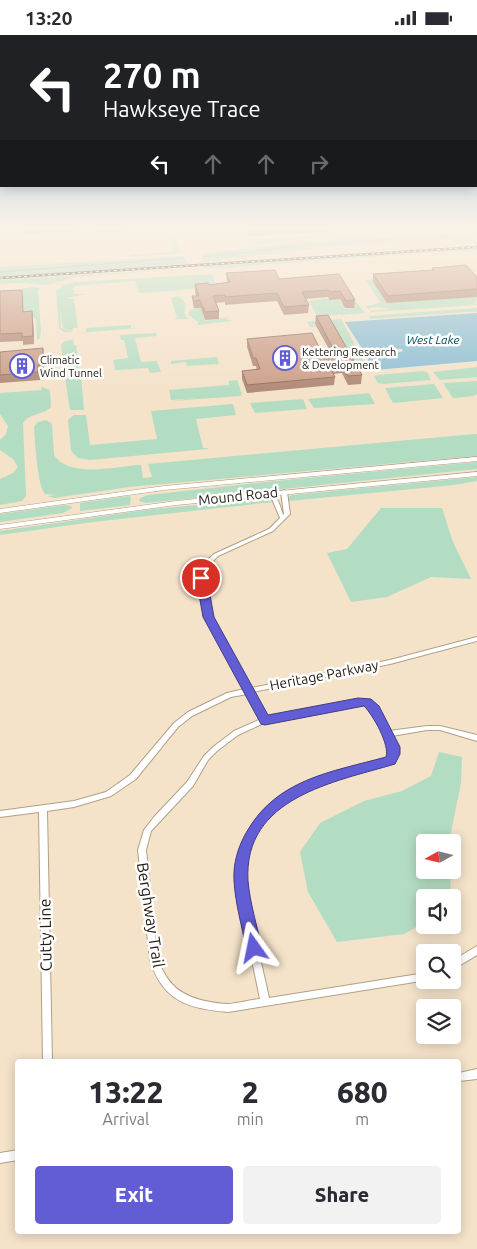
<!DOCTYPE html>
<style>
:root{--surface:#fff;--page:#f2f2f3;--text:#2b2b33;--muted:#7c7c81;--accent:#625cd5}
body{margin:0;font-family:Ubuntu,sans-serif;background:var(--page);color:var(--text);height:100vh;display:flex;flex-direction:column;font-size:19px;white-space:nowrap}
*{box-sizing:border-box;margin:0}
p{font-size:16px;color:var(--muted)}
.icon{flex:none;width:28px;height:28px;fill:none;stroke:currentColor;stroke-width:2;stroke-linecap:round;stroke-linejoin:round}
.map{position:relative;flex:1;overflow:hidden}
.panel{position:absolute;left:15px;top:1024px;width:446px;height:175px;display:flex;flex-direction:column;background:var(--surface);border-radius:5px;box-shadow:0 2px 12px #0003}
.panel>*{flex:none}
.banner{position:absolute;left:0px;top:0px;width:478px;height:152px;box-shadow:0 2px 12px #0003;background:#202124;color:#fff;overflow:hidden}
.needle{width:32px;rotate:262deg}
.controls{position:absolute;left:416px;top:799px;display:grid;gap:10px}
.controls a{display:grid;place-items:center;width:45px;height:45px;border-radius:5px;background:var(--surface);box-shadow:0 2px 12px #0003;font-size:25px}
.pin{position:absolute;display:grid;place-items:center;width:42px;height:42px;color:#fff;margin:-21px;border:2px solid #fff;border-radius:50%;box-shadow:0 1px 5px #0007}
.me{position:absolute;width:55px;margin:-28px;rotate:348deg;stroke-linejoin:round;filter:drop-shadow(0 0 4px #0008)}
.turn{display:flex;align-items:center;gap:18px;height:105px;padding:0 20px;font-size:22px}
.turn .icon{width:65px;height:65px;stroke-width:2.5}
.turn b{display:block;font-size:35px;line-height:42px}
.lanes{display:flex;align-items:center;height:48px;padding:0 20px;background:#0003;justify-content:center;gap:25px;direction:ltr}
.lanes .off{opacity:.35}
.eta{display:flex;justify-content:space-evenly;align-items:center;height:85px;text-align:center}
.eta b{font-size:30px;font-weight:800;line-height:35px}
.primary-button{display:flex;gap:10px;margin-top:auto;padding:10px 20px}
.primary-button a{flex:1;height:58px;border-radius:5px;background:var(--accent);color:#fff;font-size:20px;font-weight:800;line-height:58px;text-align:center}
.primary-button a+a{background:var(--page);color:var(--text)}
.status{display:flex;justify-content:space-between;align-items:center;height:35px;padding:0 25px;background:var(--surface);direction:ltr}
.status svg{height:14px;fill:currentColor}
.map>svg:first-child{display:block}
</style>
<div class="status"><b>13:20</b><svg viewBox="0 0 49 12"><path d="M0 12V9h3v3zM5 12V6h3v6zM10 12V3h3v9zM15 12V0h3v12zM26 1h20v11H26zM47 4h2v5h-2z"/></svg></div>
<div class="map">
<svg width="477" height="1214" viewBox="0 0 477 1214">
<rect width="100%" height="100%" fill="#f4e2c9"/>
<g fill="#b3ddc2">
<path d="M162,194H174L181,218L130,222V220L174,217L166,195Z"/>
<path d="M466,196L477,207L456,209L451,204L336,211L206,227L203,226L202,219L205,218L314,206Z"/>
<path d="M312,201L317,202L248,211L243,205Z"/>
<path d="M477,213V216L435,217L206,234L204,231Z"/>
<path d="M182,221L189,229L0,243V232Z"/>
<path d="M184,234L76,242L47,250L23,248L0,249V245Z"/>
<path d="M212,239L217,252L139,258L135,246L73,251L74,259H86L66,263L74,264L78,293H73L72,296L63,293L60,276L61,293L73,297H64L59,293L56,256L64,250L76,247Z"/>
<path d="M374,244L387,268L465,262L472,256L477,262V266L474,267L477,270L371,277L370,276L390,274L389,273L374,272L368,274L366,271L381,268L365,245Z"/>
<path d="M32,252L40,253L38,255L41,296L40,303L37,305L36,284L33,282L24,283L22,254Z"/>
<path d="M178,261C184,264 188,272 184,278L188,284H173L177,283L171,263Z"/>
<path d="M326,263L329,265L339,264L345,274L354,273L351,267L355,266L365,278L340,280L339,278L338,280L317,281L309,266Z"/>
<path d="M194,273H201L205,286L229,282L226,284L232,286L198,290V287L188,279L190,274L192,275Z"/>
<path d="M477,273V277H467L371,284L368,281Z"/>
<path d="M341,284L366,330L352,331L327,288L314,289L315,292H310L307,287Z"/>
<path d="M131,290V293H139L77,298L86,297V293Z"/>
<path d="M156,298L157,301L135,303L141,327L157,326L161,337L150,338L148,333L115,335L113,325L128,323L124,305H121L120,300Z"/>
<path d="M73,304L74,310H76L80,337L64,336L61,310L63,307Z"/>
<path d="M217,322L219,329L187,331L186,327L171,329V326Z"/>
<path d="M477,332V342L440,345L433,337Z"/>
<path d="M422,336L427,337L431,345L382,349L378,348L374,342L377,340Z"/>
<path d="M81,340L84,375H70L65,343Z"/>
<path d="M237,345L242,359L240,361L171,366L196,363L171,365L169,355L229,350V346Z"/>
<path d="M477,346V359L474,361L453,363L443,348Z"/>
<path d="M434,349L443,363L393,368L385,353Z"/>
<path d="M42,352L50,355L51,372C43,380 30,378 23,388L26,461L22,466L0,470V444L13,438L18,432L13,424L0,415V405L6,399L8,391L0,379V358L41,355Z"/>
<path d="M369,358L375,369L314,373L308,364Z"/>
<path d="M303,364L307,374L255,378L250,368Z"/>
<path d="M233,369L236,380L196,384L203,413H209L207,414L90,425L78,423L71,416L68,385L74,380H86L90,410L157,404L151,376Z"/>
<path d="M46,385L52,389L54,420C68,443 116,432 138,430H141L143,443L152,442L148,429L463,400L477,399V421L129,452L54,463L48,461L120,452L56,460L45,459C37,450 35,405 34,392L38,387Z"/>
<path d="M477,427V434L146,468L139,466L140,463L148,460L275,446Z"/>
<path d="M477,442V446L454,450L289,466L287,463L292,460Z"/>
<path d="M129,461L131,462L130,470L80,476V468Z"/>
<path d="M265,464L273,467L93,487L0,500V496L153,474Z"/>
<path d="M66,470L71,471L72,473L63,478L0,487V479Z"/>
<path d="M381,473H442L453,507L471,544L431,542L387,562L351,567L327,518L347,514Z"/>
<path d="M439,717L462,722L461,748L449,807L425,808V835H450L451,862H425V887L404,899L337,907L308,857L300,817L320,788L364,766L402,756L431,741Z"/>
</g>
<path fill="#89bdd4" d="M477,278V326L375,335L365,320L400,317L403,316L402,314L363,315L345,287Z"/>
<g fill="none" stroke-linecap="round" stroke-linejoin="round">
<g stroke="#89bdd4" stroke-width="1">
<path d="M232,220L239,221"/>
<path d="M203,222L319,209L464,199"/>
<path d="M0,237L183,223"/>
</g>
<defs>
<g id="minor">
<path d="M284,455L287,457L290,479L273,496L218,521L208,531L204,543L212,582L251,653L390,625L477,602V606L390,629L253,657L267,682L358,665C361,665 364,664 367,665C375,667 385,689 389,696L427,691H440L477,700V706L440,695H427L392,701C397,712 398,717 393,728L340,742L316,750L293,762L273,777L257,795L248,817L245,846L248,869L269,963L425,938V945H427L228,977C204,975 176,971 162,950C156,942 153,934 150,925L138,815L144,795L154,782L187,747L204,721L213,712L234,696L261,684L247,659L231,662L192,681L178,692L136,744L111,761L74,772L47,776L52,1026H43L39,777L0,782V776L74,766L106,757L130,740L174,688L188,677L227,658L245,654L206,582L198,543L202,530L214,519L269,494L280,483L272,464L266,459V457C277,458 280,470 283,480L284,479L281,457ZM358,669H365C372,677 381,689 383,699C389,705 391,715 387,724C340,736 282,747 252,791C249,795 248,800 246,805C238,821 236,840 238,857L260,964C250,965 239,968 229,969C223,969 216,968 210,967C182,962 168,951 158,925L146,815L151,796L193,751L208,725L217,716L238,700L266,687Z"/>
<path d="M477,911V920L452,935V926Z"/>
<path d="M477,1034V1044L459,1046V1038Z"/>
<path d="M18,1115V1125L0,1128V1118Z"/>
</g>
<g id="secondary">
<path d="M477,422V426L164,455L0,478V474L164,451Z"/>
<path d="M477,437V441L176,470L0,494V490L176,466Z"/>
</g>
</defs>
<use href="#minor" stroke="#b1a088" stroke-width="2"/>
<use href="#secondary" stroke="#b1a088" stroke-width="1"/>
<use href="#minor" fill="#fff" fill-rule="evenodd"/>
<use href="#secondary" fill="#fff" fill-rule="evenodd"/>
<defs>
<path id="rail" d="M0,243L477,212"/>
</defs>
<use href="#rail" stroke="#50483b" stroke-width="2.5"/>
<use href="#rail" stroke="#fff" stroke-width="1" stroke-dasharray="3" stroke-linecap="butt"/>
</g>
<g fill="#ae8673">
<path d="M24,194H127L128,196L97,198V195L24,199Z"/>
<path d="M245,194H337L332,195V196L248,201Z"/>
<path d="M432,233L477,242V262L387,268L373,247V239L432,235Z"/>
<path d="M226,238L279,244L339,239L355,265L354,273H345L340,264L329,265L328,262L305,264L309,270L308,278L284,280L277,266L225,270V267L216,268L219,276V284L205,285L201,273H194L193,269L192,261H196L195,257V249L209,250L227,247Z"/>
<path d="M0,256L23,262V277L33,284L34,309L23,310V306L0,307Z"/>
<path d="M316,281L362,340L361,349L348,350L342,338L333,339L335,342L334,350L247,358L242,344V336L257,335L256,331H253L247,312V304L325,324L334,323L315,289Z"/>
<path d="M0,317L44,322V337L40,338V345L0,348Z"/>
</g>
<g fill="#8d6d5e">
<path d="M32,276L33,284L34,309L33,301Z"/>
<path d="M43,313L44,322V337L43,329Z"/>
</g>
<g fill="#ca9c86" stroke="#8d6d5e">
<path d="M466,230L477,242V254L388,261L373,239L434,235L432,233Z"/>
<path d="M275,235L279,244L339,239L355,265L346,266L340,256L330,257L328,255L302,257L309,270L284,272L277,258L225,262V260L213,261L219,276L205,277L200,265L194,266L192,261H199L195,249L208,248L209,250L230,247L226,238Z"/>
<path d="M22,255L23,277L32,276L33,301L22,302V298L0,299V256Z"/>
<path d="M328,280L362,340L348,341L342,330L329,331L335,342L247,350L242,336L260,334L256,323H253L247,304L312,298L325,324L338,323L316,281Z"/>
<path d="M43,313V329L38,330V337L0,340V317Z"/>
</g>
<linearGradient id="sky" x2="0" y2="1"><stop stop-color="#82b8e0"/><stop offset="0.53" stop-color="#faf2e7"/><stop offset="1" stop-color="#faf2e7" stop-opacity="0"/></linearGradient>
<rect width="477" height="364" fill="url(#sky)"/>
<path fill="#625cd5" stroke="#403c8a" d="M201,540L207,543L214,582L268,680L358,663L371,664L379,671L400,712V719L395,729C335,747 243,762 248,846C250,868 257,891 262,913L259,918L254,920L248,918L246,913C242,891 235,868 234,845C233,829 238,812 246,798C276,744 331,737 386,722C390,710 373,680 364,671L265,690L261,689L203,582L196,543Z"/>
<defs>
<symbol id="building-ring" viewBox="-11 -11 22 22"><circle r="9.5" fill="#fff" stroke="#625cd5" stroke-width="1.5"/><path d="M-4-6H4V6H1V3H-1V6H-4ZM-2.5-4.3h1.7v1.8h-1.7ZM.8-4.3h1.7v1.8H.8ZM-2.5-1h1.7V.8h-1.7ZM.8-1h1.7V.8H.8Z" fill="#625cd5"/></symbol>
</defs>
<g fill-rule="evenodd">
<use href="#building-ring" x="271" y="309" width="28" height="28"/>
<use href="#building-ring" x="8" y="317" width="28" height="28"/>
</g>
<g text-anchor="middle" stroke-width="5" stroke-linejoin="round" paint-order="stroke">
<g font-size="11" fill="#262017" stroke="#fff" text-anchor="start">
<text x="302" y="321">Kettering Research<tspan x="302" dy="13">&amp; Development</tspan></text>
<text x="40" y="329">Climatic<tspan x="40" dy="13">Wind Tunnel</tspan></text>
</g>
<g font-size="12" font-style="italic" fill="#014e65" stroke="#fff">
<text x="433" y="309">West Lake</text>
</g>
<g font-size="14" fill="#262017" stroke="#fff">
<text transform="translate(238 461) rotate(-6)" y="5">Mound Road</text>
<text transform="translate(324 640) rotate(-11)" y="5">Heritage Parkway</text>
</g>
<g font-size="16" fill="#262017" stroke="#fff">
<text transform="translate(151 880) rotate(81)" y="6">Berghway Trail</text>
<text transform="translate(45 900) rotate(-91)" y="6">Cutty Line</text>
</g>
</g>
</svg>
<div class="controls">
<a><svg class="needle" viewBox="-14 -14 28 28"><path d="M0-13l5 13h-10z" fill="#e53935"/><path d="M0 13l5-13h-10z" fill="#7c7c81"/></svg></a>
<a><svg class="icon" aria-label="sound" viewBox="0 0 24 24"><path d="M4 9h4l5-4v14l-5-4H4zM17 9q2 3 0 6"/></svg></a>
<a><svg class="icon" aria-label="search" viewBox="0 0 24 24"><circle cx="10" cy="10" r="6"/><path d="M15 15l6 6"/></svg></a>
<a><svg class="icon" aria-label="layers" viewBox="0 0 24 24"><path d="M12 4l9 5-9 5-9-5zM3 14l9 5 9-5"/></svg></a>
</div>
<div class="pin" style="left:201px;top:543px;background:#d93025"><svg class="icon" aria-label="arrive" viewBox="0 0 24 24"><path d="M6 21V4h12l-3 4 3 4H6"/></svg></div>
<svg class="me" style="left:254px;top:913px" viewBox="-20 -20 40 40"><path d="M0-17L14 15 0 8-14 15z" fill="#625cd5" stroke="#fff" stroke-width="4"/></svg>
<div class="banner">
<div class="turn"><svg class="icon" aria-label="left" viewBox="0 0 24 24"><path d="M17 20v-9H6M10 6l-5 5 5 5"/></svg><div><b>270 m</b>Hawkseye Trace</div></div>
<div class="lanes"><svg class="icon" aria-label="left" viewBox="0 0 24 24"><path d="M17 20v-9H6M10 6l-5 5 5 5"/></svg><svg class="icon off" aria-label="ahead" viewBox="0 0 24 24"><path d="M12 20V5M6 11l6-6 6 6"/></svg><svg class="icon off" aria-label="ahead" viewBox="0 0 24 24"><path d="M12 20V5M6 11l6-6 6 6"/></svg><svg class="icon off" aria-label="right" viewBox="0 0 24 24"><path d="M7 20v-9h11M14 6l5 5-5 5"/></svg></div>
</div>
<section class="panel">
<div class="eta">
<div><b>13:22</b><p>Arrival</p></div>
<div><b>2</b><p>min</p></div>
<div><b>680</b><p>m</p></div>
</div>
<div class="primary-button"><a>Exit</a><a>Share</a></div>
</section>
</div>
